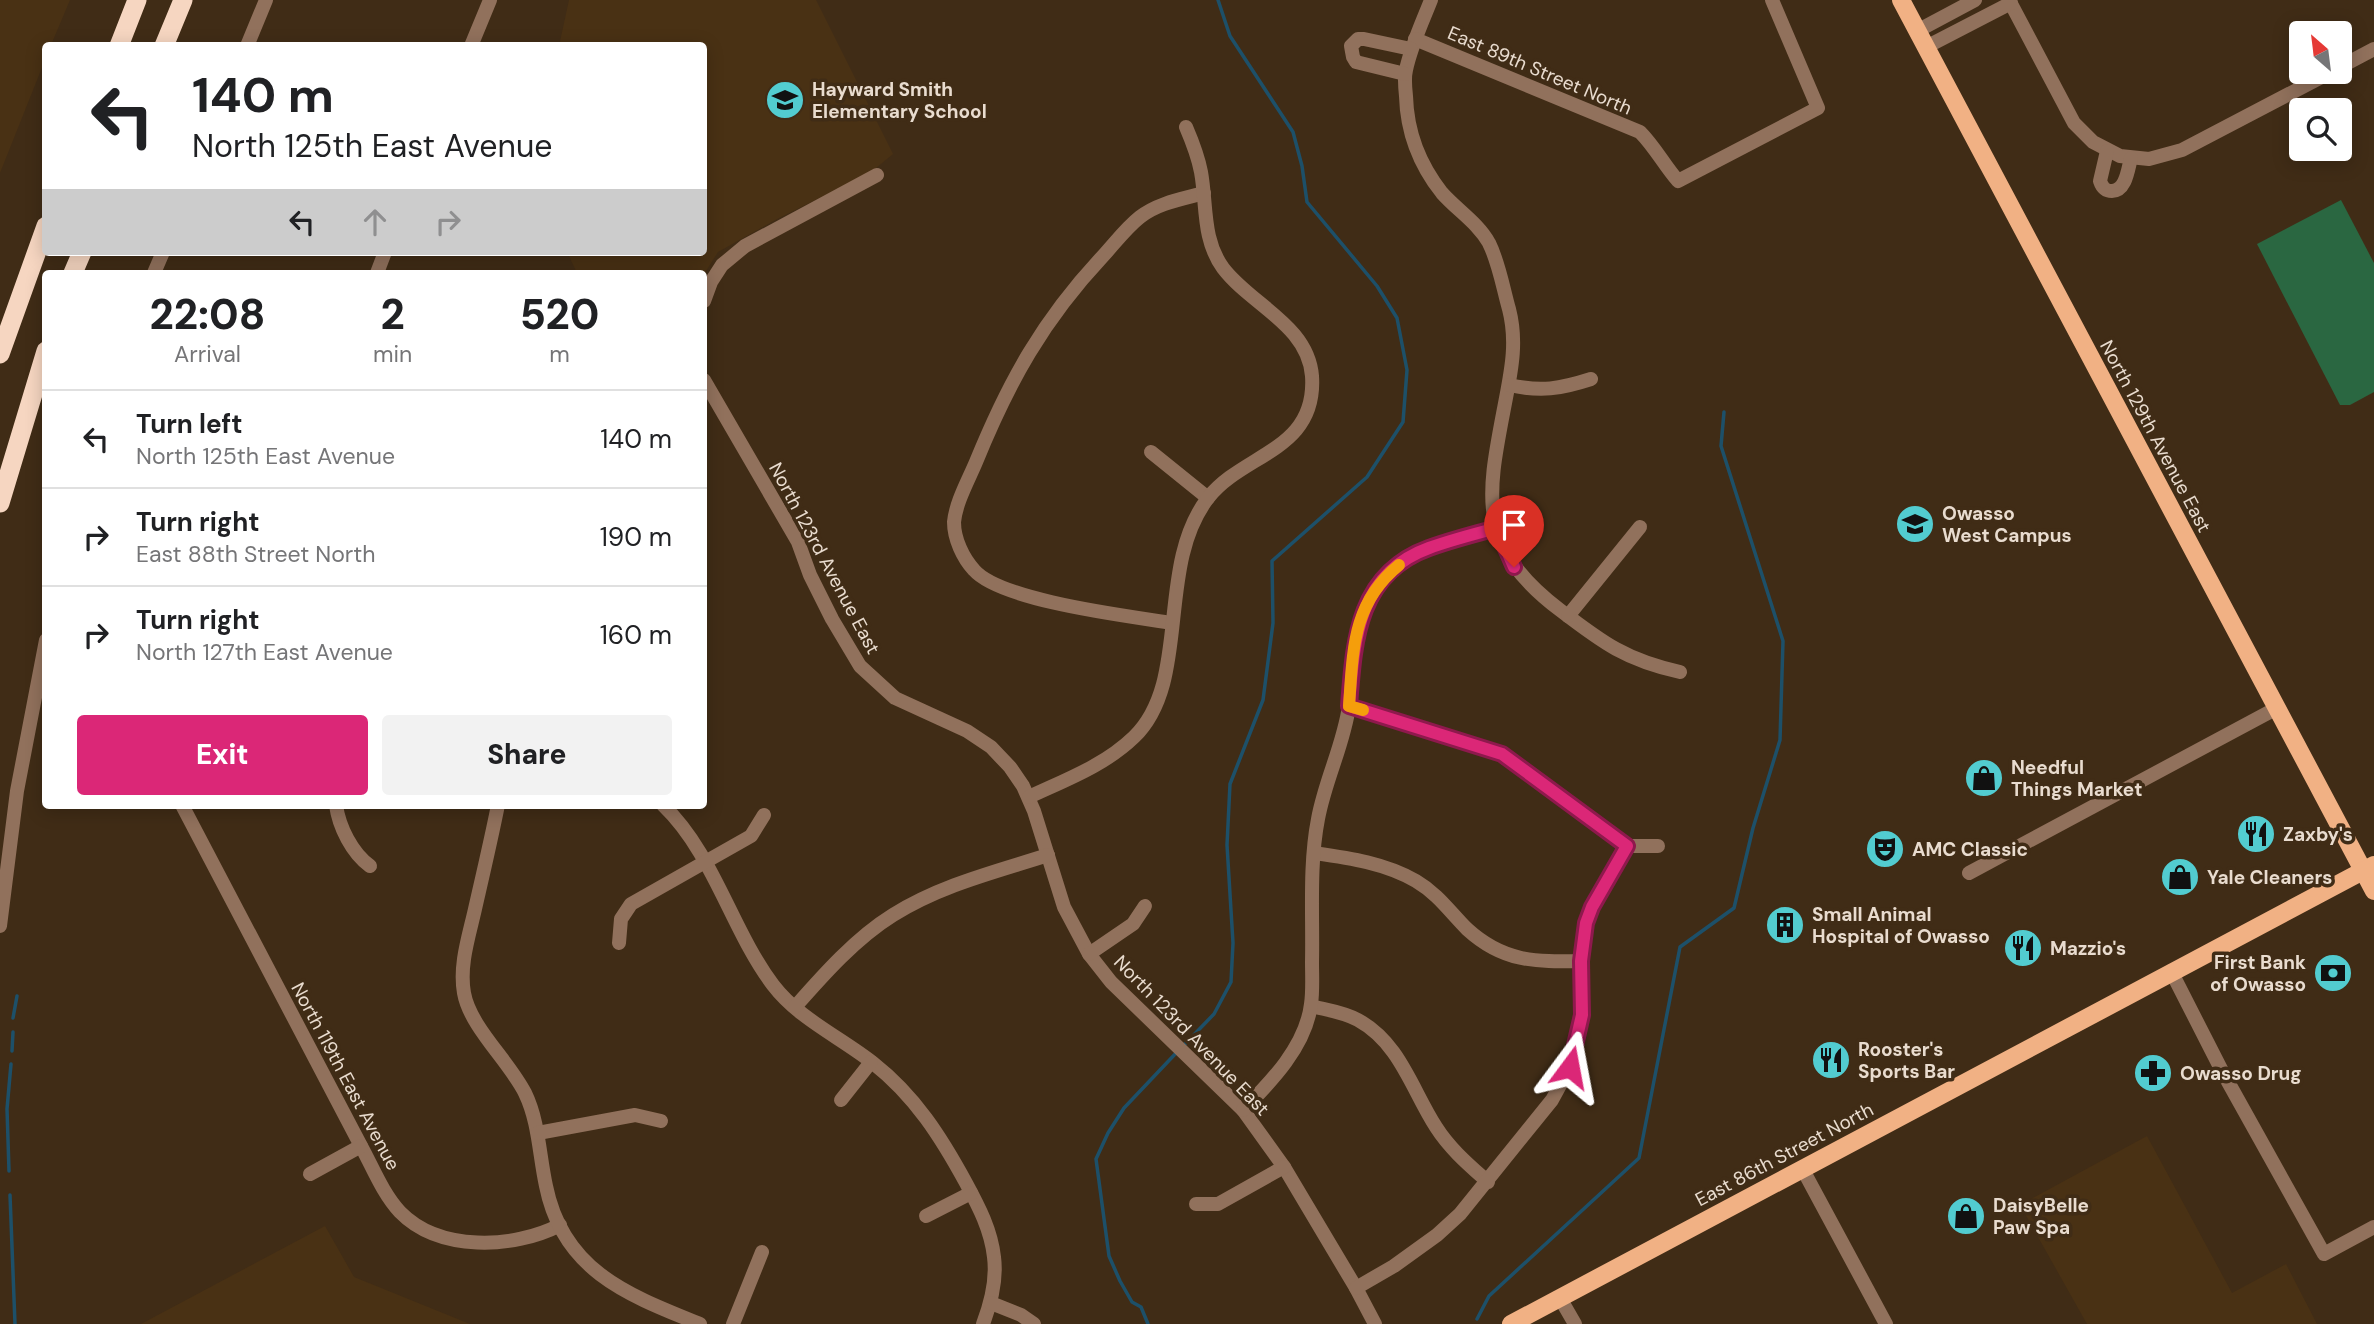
<!DOCTYPE html>
<style>
:root{--surface:#fff;--page:#f2f2f2;--text:#202124;--muted:#757577;--line:#e0e0e0;--accent:#db2777}
body{margin:0;font-family:"DM Sans",sans-serif;background:var(--page);color:var(--text);height:100vh;display:flex;flex-direction:column;font-size:26px;white-space:nowrap}
*{box-sizing:border-box;margin:0}
p{font-size:23px;color:var(--muted)}
.icon{flex:none;width:38px;height:38px;fill:none;stroke:currentColor;stroke-width:2;stroke-linecap:round;stroke-linejoin:round}
.map{position:relative;flex:1;overflow:hidden}
.details{position:absolute;left:42px;top:270px;width:665px;height:539px;display:flex;flex-direction:column;background:var(--surface);border-radius:7px;box-shadow:0 4px 18px #0003}
.details>*{flex:none}
.banner{position:absolute;left:42px;top:42px;width:665px;height:214px;border-radius:7px;box-shadow:0 4px 18px #0003;background:#fff;color:var(--text);overflow:hidden}
.needle{width:46px;rotate:332deg}
.buttons{position:absolute;left:2289px;top:21px;display:grid;gap:14px}
.buttons a{display:grid;place-items:center;width:63px;height:63px;border-radius:7px;background:var(--surface);box-shadow:0 4px 18px #0003;font-size:35px}
.pin{position:absolute;display:grid;place-items:center;width:60px;height:60px;color:#fff;margin:-72px -30px;border-radius:50% 50% 50% 0;rotate:-45deg;box-shadow:0 0 7px #0007}
.pin .icon{rotate:45deg}
.me{position:absolute;width:77px;margin:-38px;rotate:13deg;stroke-linejoin:round;filter:drop-shadow(0 0 5px #0008)}
.turn{display:flex;align-items:center;gap:24px;height:147px;padding:0 35px;font-size:32px}
.turn .icon{width:91px;height:91px;stroke-width:2.5}
.turn b{display:block;font-size:49px;line-height:60px}
.lanes{display:flex;align-items:center;height:66px;padding:0 35px;background:#0003;justify-content:center;gap:35px;direction:ltr}
.lanes .off{opacity:.35}
.eta{display:flex;justify-content:space-evenly;align-items:center;height:119px;text-align:center}
.eta b{font-size:42px;font-weight:800;line-height:49px}
.button{display:flex;gap:14px;margin-top:auto;padding:14px 35px}
.button a{flex:1;height:80px;border-radius:7px;background:var(--accent);color:#fff;font-size:28px;font-weight:800;line-height:80px;text-align:center}
.button a+a{background:var(--page);color:var(--text)}
ul{padding:0;list-style:none}
li{display:flex;align-items:center;gap:21px;height:98px;padding:0 35px;border-top:2px solid var(--line)}
li div{flex:1}
li b{display:block;font-size:26px}
li em{font-style:normal}
.map>svg:first-child{display:block}
</style>
<div class="map">
<svg width="2374" height="1324" viewBox="0 0 2374 1324">
<rect width="100%" height="100%" fill="#402c16"/>
<g fill="#493114">
<path d="M0,0H70L51,45L46,46L45,60L0,173Z"/>
<path d="M569,0H816L893,154L870,173L777,219L718,252L704,274L577,273L567,252H704V46H559Z"/>
<path d="M2147,1136L2232,1293L2286,1264L2317,1324H2087L2020,1205Z"/>
<path d="M325,1226L354,1277L470,1324H141Z"/>
</g>
<path fill="#2a6741" d="M2341,200L2374,263V392L2350,405H2340L2257,244Z"/>
<g fill="none" stroke-linecap="round" stroke-linejoin="round">
<g stroke="#1d5069" stroke-width="3.5">
<path d="M13,1018L17,996"/>
<path d="M1183,1046L1214,1014L1231,982L1233,943L1227,845L1230,784L1263,700L1273,623L1272,561L1367,477L1403,422L1407,370L1397,318L1377,286L1307,202L1302,166L1293,132L1230,36L1218,0"/>
<path d="M12,1051L13,1032"/>
<path d="M9,1171L7,1109L11,1064"/>
<path d="M10,1195L15,1324"/>
<path d="M1477,1319L1489,1296L1639,1158L1680,947L1734,908L1753,828L1780,740L1783,641L1721,446L1724,412"/>
<path d="M1148,1324L1141,1307L1132,1302L1120,1281L1109,1256L1096,1159L1108,1133L1124,1108L1178,1051"/>
</g>
<g stroke="#91715c" stroke-width="14">
<path d="M1431,0C1422,23 1411,46 1406,70C1404,78 1405,87 1406,96C1407,133 1419,164 1442,193C1457,210 1478,223 1489,243C1499,263 1503,288 1509,309C1517,340 1512,367 1506,398C1488,493 1473,544 1560,610C1603,643 1626,660 1680,672"/>
<path d="M2009,0L2074,123L2093,142L2120,156L2149,159L2182,150L2331,72"/>
<path d="M1917,31L1975,0"/>
<path d="M1415,39L1640,132C1655,147 1664,165 1678,181L1818,108L1772,0"/>
<path d="M247,46L266,0"/>
<path d="M471,46L490,0"/>
<path d="M1926,47L2011,3"/>
<path d="M2340,67L2374,49"/>
<path d="M1405,74L1356,62L1353,57L1351,46L1358,39H1364L1411,49"/>
<path d="M2107,151L2100,181C2102,187 2105,191 2112,191C2126,191 2128,169 2131,158"/>
<path d="M154,273L163,252"/>
<path d="M377,273L385,252"/>
<path d="M704,301L711,282L722,265L745,246L877,175"/>
<path d="M704,380L798,542L810,575L832,619L860,666L895,698L967,731L991,747L1010,767L1023,786L1034,811L1064,907L1089,954L1111,982L1243,1110L1284,1167L1356,1288L1375,1324"/>
<path d="M1509,385C1541,392 1560,389 1591,379"/>
<path d="M1151,452L1208,498"/>
<path d="M1568,616L1640,527"/>
<path d="M1172,623C1128,616 1001,601 974,570C963,558 954,539 954,522C956,502 968,481 976,462C1009,381 1043,320 1103,256C1115,243 1126,228 1140,217C1158,203 1182,199 1204,193"/>
<path d="M1349,706L1502,754L1627,846H1658"/>
<path d="M1029,797C1065,780 1104,766 1134,737C1192,681 1155,567 1208,498C1243,453 1317,451 1312,376C1308,325 1251,305 1223,268C1202,239 1207,205 1201,172C1198,156 1192,141 1186,127"/>
<path d="M182,805L361,1146C373,1168 383,1194 400,1212C439,1252 514,1249 560,1225"/>
<path d="M336,805C339,827 352,853 370,866"/>
<path d="M498,805C491,840 483,874 475,909C469,936 459,965 464,993C470,1027 509,1061 525,1093C539,1122 539,1154 546,1186C563,1271 628,1295 700,1324"/>
<path d="M663,805C714,854 731,929 773,985C799,1019 840,1037 873,1063C915,1096 941,1137 966,1183C979,1207 991,1230 994,1257C997,1280 991,1303 983,1324"/>
<path d="M1314,853C1349,858 1385,863 1416,881C1438,894 1450,912 1467,929C1503,962 1535,962 1581,961"/>
<path d="M1969,873L2277,708"/>
<path d="M0,926L17,791L46,640"/>
<path d="M619,943L621,919L631,904L751,836L764,815"/>
<path d="M1089,954L1133,924L1145,906"/>
<path d="M2171,971L2222,1071L2324,1254L2374,1227"/>
<path d="M1311,1006C1327,1010 1344,1012 1358,1020C1400,1043 1412,1090 1436,1127C1450,1149 1469,1165 1488,1182"/>
<path d="M795,1007C824,974 856,938 893,915C941,885 995,872 1048,855"/>
<path d="M841,1100L871,1062"/>
<path d="M1243,1110C1271,1082 1306,1046 1311,1004C1313,991 1312,976 1312,962C1313,915 1309,865 1318,819C1325,780 1344,744 1349,706C1355,658 1351,608 1390,572C1418,545 1460,539 1497,528"/>
<path d="M538,1133L635,1115L661,1121"/>
<path d="M1802,1168L1886,1324"/>
<path d="M310,1174L361,1146"/>
<path d="M1196,1204H1218L1284,1167"/>
<path d="M926,1216L971,1193"/>
<path d="M1356,1288L1394,1266L1437,1235L1460,1214L1552,1100L1570,1067L1582,1015L1581,961L1586,923L1592,907L1627,846"/>
<path d="M1560,1298L1575,1324"/>
<path d="M991,1303L1021,1315L1034,1324"/>
<path d="M733,1324L762,1252"/>
</g>
<g stroke="#f1b184" stroke-width="18">
<path d="M1901,0L2374,891"/>
<path d="M1511,1324L2374,865"/>
</g>
<g stroke="#f6d6c1" stroke-width="19">
<path d="M119,46L137,0"/>
<path d="M164,46L183,0"/>
<path d="M73,273L82,252"/>
<path d="M0,354L46,226"/>
<path d="M0,503L46,351"/>
</g>
</g>
<g fill="none" stroke-linecap="round" stroke-linejoin="round">
<defs>
<path id="route" d="M1514,567L1497,528C1474,534 1451,540 1429,548C1357,574 1354,641 1349,706L1502,754L1627,846L1592,907L1586,923L1581,961L1582,1015L1570,1067"/>
</defs>
<use href="#route" stroke="#8e194d" stroke-width="18"/>
<use href="#route" stroke="#db2777" stroke-width="12"/>
<path stroke="#f59e0b" stroke-width="12" d="M1363,710L1349,706C1353,651 1352,603 1399,565"/>
</g>
<defs>
<symbol id="school-disc" viewBox="-11 -11 22 22"><circle r="9.5" fill="#52ccd0" stroke="#402c16"/><path d="M0-5L7-2L0 1L-7-2ZM-4 1L0 2.5L4 1V4Q0 6-4 4Z" fill="#111"/></symbol>
<symbol id="shop-disc" viewBox="-11 -11 22 22"><circle r="9.5" fill="#52ccd0" stroke="#402c16"/><path d="M-5-2.5h2.3a2.7 3.5 0 0 1 5.4 0H5L5.5 6h-11ZM-1.5-2.5h3a1.5 2.3 0 0 0-3 0Z" fill="#111"/></symbol>
<symbol id="restaurant-disc" viewBox="-11 -11 22 22"><circle r="9.5" fill="#52ccd0" stroke="#402c16"/><path d="M-5-6h1v4h1v-4h1v4h1v-4h1v5L-1.5 .5V6h-2V.5L-5-1ZM5-6V6H3V1.5H1.5Q1.5-4 5-6Z" fill="#111"/></symbol>
<symbol id="theatre-disc" viewBox="-11 -11 22 22"><circle r="9.5" fill="#52ccd0" stroke="#402c16"/><path d="M-5-5.5Q0-4 5-5.5V0Q5 5 0 6Q-5 5-5 0ZM-3.3-2.5H-1v1.5H-3.3ZM1-2.5H3.3v1.5H1ZM-2.8 1Q0 5.5 2.8 1Z" fill="#111"/></symbol>
<symbol id="building-disc" viewBox="-11 -11 22 22"><circle r="9.5" fill="#52ccd0" stroke="#402c16"/><path d="M-4-6H4V6H1V3H-1V6H-4ZM-2.5-4.3h1.7v1.8h-1.7ZM.8-4.3h1.7v1.8H.8ZM-2.5-1h1.7V.8h-1.7ZM.8-1h1.7V.8H.8Z" fill="#111"/></symbol>
<symbol id="bank-disc" viewBox="-11 -11 22 22"><circle r="9.5" fill="#52ccd0" stroke="#402c16"/><path d="M-6-4H6V4H-6ZM0-2.3a2.3 2.3 0 1 0 0 4.6a2.3 2.3 0 1 0 0-4.6Z" fill="#111"/></symbol>
<symbol id="pharmacy-disc" viewBox="-11 -11 22 22"><circle r="9.5" fill="#52ccd0" stroke="#402c16"/><path d="M-2-6h4v4h4v4h-4v4h-4v-4h-4v-4h4Z" fill="#111"/></symbol>
</defs>
<g fill-rule="evenodd">
<use href="#school-disc" x="763" y="78" width="44" height="44"/>
<use href="#school-disc" x="1893" y="502" width="44" height="44"/>
<use href="#shop-disc" x="1962" y="756" width="44" height="44"/>
<use href="#restaurant-disc" x="2234" y="812" width="44" height="44"/>
<use href="#theatre-disc" x="1863" y="827" width="44" height="44"/>
<use href="#shop-disc" x="2158" y="855" width="44" height="44"/>
<use href="#building-disc" x="1763" y="903" width="44" height="44"/>
<use href="#restaurant-disc" x="2001" y="926" width="44" height="44"/>
<use href="#bank-disc" x="2311" y="951" width="44" height="44"/>
<use href="#restaurant-disc" x="1809" y="1038" width="44" height="44"/>
<use href="#pharmacy-disc" x="2131" y="1051" width="44" height="44"/>
<use href="#shop-disc" x="1944" y="1194" width="44" height="44"/>
</g>
<g text-anchor="middle" stroke-width="7" stroke-linejoin="round" paint-order="stroke">
<g font-size="19" fill="#e9dccf" stroke="#402c16">
<text transform="translate(1540 70) rotate(23)" y="7">East 89th Street North</text>
<text transform="translate(2156 436) rotate(62)" y="7">North 129th Avenue East</text>
<text transform="translate(825 558) rotate(62)" y="7">North 123rd Avenue East</text>
<text transform="translate(1192 1035) rotate(46)" y="7">North 123rd Avenue East</text>
<text transform="translate(346 1076) rotate(62)" y="7">North 119th East Avenue</text>
<text transform="translate(1784 1154) rotate(-28)" y="7">East 86th Street North</text>
</g>
<g font-size="19" font-weight="bold" fill="#e9dccf" stroke="#402c16" text-anchor="start">
<text x="812" y="96">Hayward Smith<tspan x="812" dy="22">Elementary School</tspan></text>
<text x="1942" y="520">Owasso<tspan x="1942" dy="22">West Campus</tspan></text>
<text x="2011" y="774">Needful<tspan x="2011" dy="22">Things Market</tspan></text>
<text x="2283" y="841">Zaxby's</text>
<text x="1912" y="856">AMC Classic</text>
<text x="2207" y="884">Yale Cleaners</text>
<text x="1812" y="921">Small Animal<tspan x="1812" dy="22">Hospital of Owasso</tspan></text>
<text x="2050" y="955">Mazzio's</text>
<text x="2306" y="969" text-anchor="end">First Bank<tspan x="2306" dy="22">of Owasso</tspan></text>
<text x="1858" y="1056">Rooster's<tspan x="1858" dy="22">Sports Bar</tspan></text>
<text x="2180" y="1080">Owasso Drug</text>
<text x="1993" y="1212">DaisyBelle<tspan x="1993" dy="22">Paw Spa</tspan></text>
</g>
</g>
</svg>
<div class="buttons">
<a><svg class="needle" viewBox="-14 -14 28 28"><path d="M0-13l5 13h-10z" fill="#e53935"/><path d="M0 13l5-13h-10z" fill="#757577"/></svg></a>
<a><svg class="icon" aria-label="search" viewBox="0 0 24 24"><circle cx="10" cy="10" r="6"/><path d="M15 15l6 6"/></svg></a>
</div>
<div class="pin" style="left:1514px;top:567px;background:#d93025"><svg class="icon" aria-label="arrive" viewBox="0 0 24 24"><path d="M6 21V4h12l-3 4 3 4H6"/></svg></div>
<svg class="me" style="left:1570px;top:1067px" viewBox="-20 -20 40 40"><path d="M0-17L14 15 0 8-14 15z" fill="#db2777" stroke="#fff" stroke-width="4"/></svg>
<div class="banner">
<div class="turn"><svg class="icon" aria-label="left" viewBox="0 0 24 24"><path d="M17 20v-9H6M10 6l-5 5 5 5"/></svg><div><b>140 m</b>North 125th East Avenue</div></div>
<div class="lanes"><svg class="icon" aria-label="left" viewBox="0 0 24 24"><path d="M17 20v-9H6M10 6l-5 5 5 5"/></svg><svg class="icon off" aria-label="ahead" viewBox="0 0 24 24"><path d="M12 20V5M6 11l6-6 6 6"/></svg><svg class="icon off" aria-label="right" viewBox="0 0 24 24"><path d="M7 20v-9h11M14 6l5 5-5 5"/></svg></div>
</div>
<section class="details">
<div class="eta">
<div><b>22:08</b><p>Arrival</p></div>
<div><b>2</b><p>min</p></div>
<div><b>520</b><p>m</p></div>
</div>
<ul>
<li><svg class="icon" aria-label="left" viewBox="0 0 24 24"><path d="M17 20v-9H6M10 6l-5 5 5 5"/></svg><div><b>Turn left</b><p>North 125th East Avenue</p></div><em>140 m</em></li>
<li><svg class="icon" aria-label="right" viewBox="0 0 24 24"><path d="M7 20v-9h11M14 6l5 5-5 5"/></svg><div><b>Turn right</b><p>East 88th Street North</p></div><em>190 m</em></li>
<li><svg class="icon" aria-label="right" viewBox="0 0 24 24"><path d="M7 20v-9h11M14 6l5 5-5 5"/></svg><div><b>Turn right</b><p>North 127th East Avenue</p></div><em>160 m</em></li>
</ul>
<div class="button"><a>Exit</a><a>Share</a></div>
</section>
</div>
